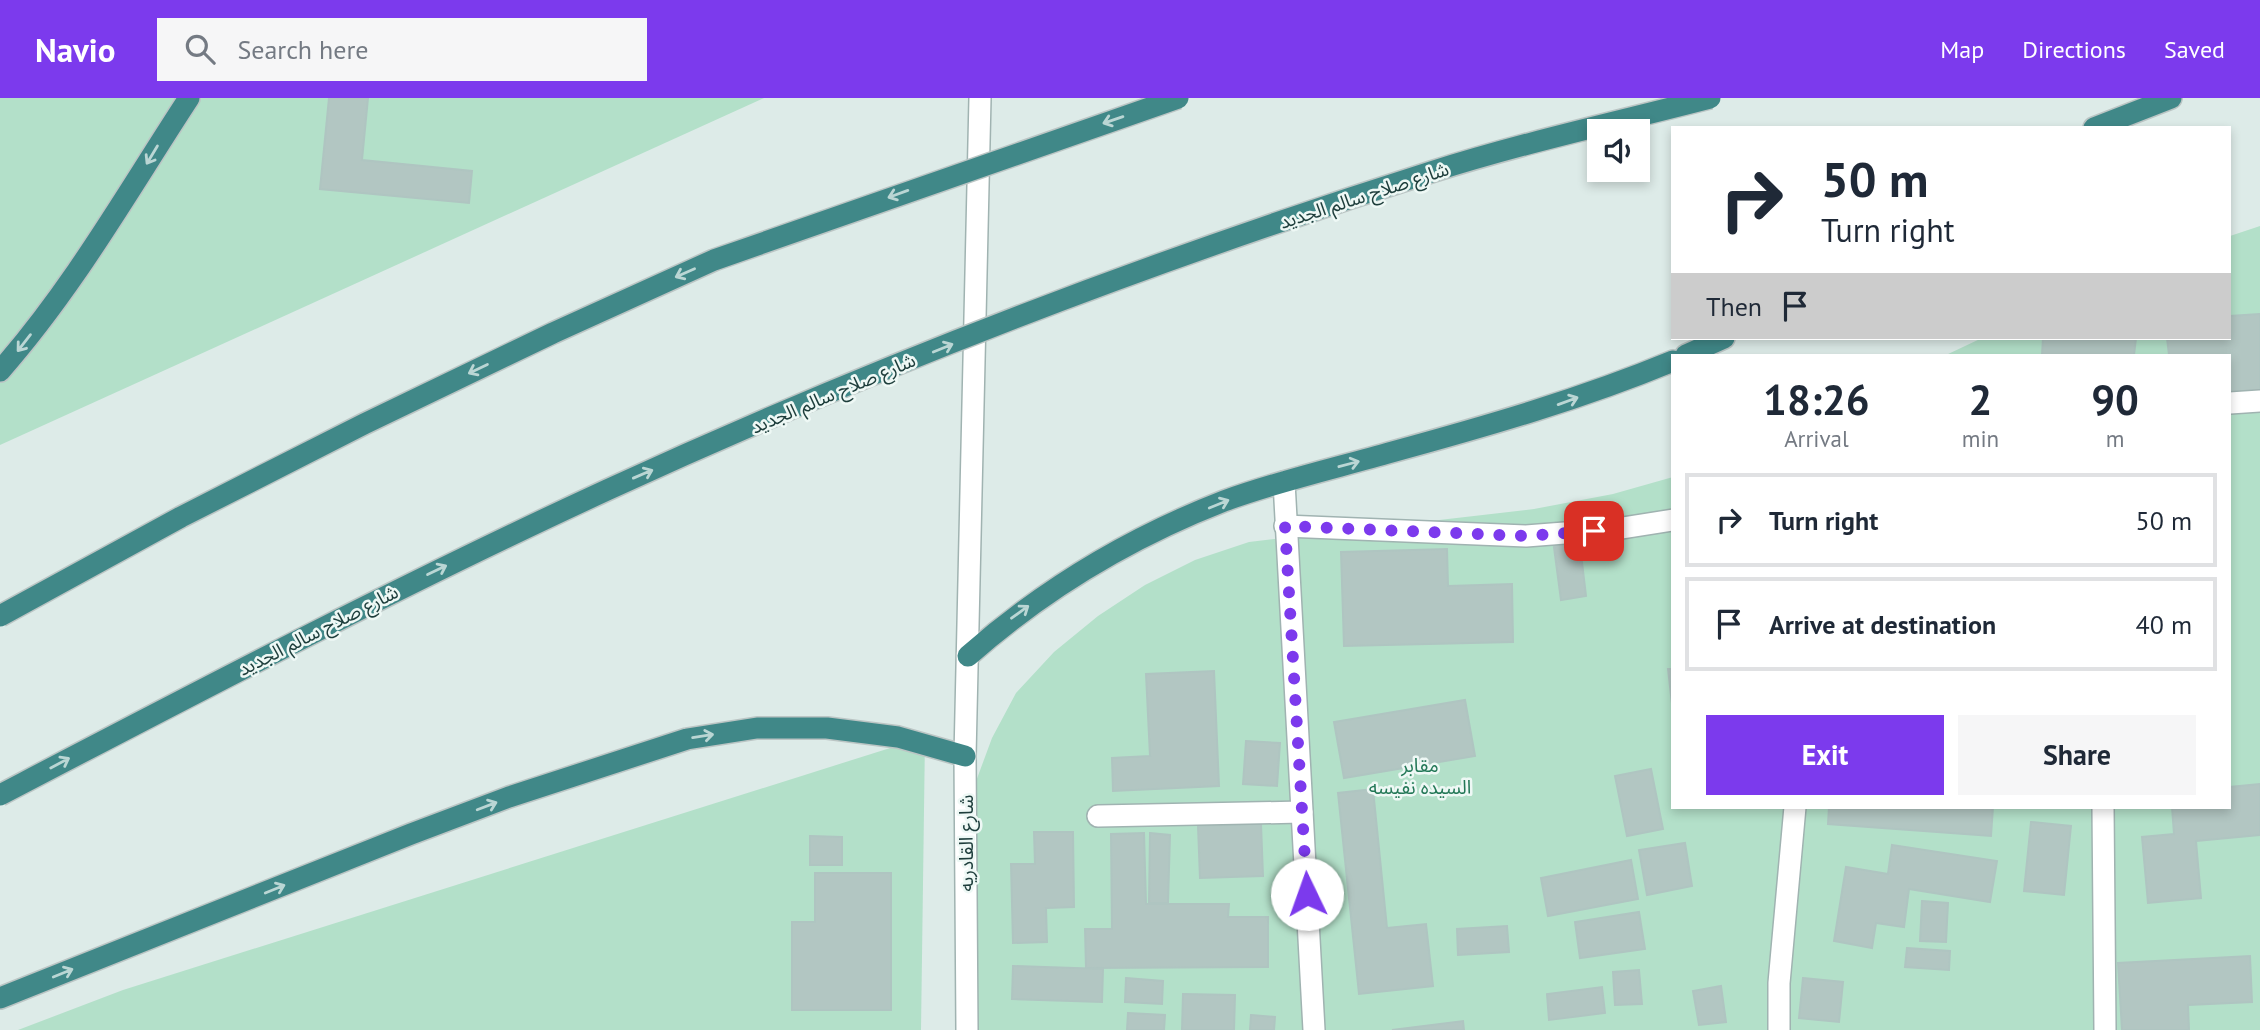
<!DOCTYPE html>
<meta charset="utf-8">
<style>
:root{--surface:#fff;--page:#f6f6f7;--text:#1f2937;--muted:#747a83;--line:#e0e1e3;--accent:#7c3aed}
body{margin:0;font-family:"PT Sans","Noto Sans Arabic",sans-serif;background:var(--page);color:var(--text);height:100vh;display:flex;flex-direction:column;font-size:26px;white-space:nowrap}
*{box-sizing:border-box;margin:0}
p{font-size:23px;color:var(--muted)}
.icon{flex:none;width:38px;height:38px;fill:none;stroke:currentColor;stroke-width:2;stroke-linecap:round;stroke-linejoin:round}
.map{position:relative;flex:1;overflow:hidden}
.panel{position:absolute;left:1671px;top:256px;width:560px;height:455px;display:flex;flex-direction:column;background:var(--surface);border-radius:0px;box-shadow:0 4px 10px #0003}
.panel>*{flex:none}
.hud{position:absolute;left:1671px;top:28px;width:560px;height:214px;border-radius:0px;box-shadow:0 4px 10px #0003;background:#fff;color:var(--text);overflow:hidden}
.controls{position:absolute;left:1587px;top:21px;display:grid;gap:14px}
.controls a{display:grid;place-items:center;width:63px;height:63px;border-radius:0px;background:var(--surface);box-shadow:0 4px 10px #0003;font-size:35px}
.pin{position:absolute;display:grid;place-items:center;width:60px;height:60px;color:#fff;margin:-30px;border-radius:14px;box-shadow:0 4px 10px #0006}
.me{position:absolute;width:77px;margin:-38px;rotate:357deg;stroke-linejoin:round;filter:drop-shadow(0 0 5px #0008)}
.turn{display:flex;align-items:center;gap:24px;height:147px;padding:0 35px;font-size:32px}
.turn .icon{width:91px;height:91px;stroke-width:2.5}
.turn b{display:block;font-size:49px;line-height:60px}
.then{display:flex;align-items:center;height:66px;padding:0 35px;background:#0003;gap:14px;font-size:26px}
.eta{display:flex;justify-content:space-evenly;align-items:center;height:119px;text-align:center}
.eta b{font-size:42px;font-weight:700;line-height:49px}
.action{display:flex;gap:14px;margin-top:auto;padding:14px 35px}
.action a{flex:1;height:80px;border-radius:0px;background:var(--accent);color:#fff;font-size:28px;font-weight:700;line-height:80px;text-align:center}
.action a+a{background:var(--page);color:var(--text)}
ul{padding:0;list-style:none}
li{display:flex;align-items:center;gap:21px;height:94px;margin:0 14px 10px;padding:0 21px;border:4px solid var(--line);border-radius:0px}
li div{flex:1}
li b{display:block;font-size:26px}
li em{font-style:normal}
header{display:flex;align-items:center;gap:42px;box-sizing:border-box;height:98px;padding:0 35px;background:var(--accent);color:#fff}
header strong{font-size:33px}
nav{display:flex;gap:38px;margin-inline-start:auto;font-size:24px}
.search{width:490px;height:63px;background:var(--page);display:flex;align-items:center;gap:18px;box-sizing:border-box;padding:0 24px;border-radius:0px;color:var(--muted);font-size:26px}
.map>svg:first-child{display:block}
</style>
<header>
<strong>Navio</strong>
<div class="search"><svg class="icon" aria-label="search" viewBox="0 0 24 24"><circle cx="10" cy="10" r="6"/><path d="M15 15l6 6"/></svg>Search here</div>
<nav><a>Map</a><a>Directions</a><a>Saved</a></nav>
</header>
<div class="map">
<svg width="2260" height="932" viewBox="0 0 2260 932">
<rect width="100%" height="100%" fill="#ddebe8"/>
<g fill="#b3e0c9">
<path d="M0,0H764L0,347Z"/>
<path d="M2260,128V932H976L975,686L992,640L1016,595L1054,554L1098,518L1145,487L1195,462L1249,444L1534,411L1613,396L1673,379V709H2230V257H1946L1982,240H2230V138Z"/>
<path d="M925,639L921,932H18L123,892Z"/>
</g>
<g fill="#b2c6c2" stroke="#afc5c1" stroke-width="2">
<path d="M329,0H368L362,62L472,73L469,105L320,91Z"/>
<path d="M2260,216V300L2230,302V257H2169L2167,240H2230V218Z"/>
<path d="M2043,240H2136L2134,257H2042Z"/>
<path d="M1579,439L1586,498L1561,502L1553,442Z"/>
<path d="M1447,451L1448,488L1512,486L1513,544L1344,548L1341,454Z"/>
<path d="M1668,571H1673V615Z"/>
<path d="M1214,573L1219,688L1113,693L1112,660L1150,658L1146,576Z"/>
<path d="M1465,602L1475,658L1344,680L1334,624Z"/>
<path d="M1246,643L1280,645L1277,688L1243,686Z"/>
<path d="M1651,671L1663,731L1627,738L1615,678Z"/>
<path d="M2260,686V737L2196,743L2201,800L2148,805L2142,739L2174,736L2172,709H2230V689Z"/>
<path d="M1373,691L1387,830L1426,826L1433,888L1359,896L1338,695Z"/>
<path d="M1829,709H1993L1991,738L1828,726Z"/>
<path d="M2031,724L2071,728L2064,797L2024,793Z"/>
<path d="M1261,726L1263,778L1200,780L1198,728Z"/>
<path d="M1034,734H1073L1074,809L1046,810L1047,844L1013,845L1011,766H1035Z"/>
<path d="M1144,735L1146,806H1229L1228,819H1268V869L1086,870L1085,831H1112L1111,736Z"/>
<path d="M1150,735L1170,737L1168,805H1149Z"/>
<path d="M810,738L842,739V767H810Z"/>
<path d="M1685,745L1692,788L1647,797L1639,752Z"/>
<path d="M1892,747L1997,763L1990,804L1909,791L1904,829L1876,825L1872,850L1834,843L1846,769L1888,776Z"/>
<path d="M1631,762L1638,801L1548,818L1541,780Z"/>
<path d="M815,775H891V912H792V824H815Z"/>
<path d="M1922,803L1948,805L1946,844L1920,843Z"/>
<path d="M1639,814L1645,851L1580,860L1575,824Z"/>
<path d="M1507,828L1509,854L1458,857L1457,831Z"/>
<path d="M1907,850L1950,853L1949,872L1905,869Z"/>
<path d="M2250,858L2252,904L2188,907L2189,932H2122L2118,865Z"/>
<path d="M1013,868L1103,871L1102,904L1012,901Z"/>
<path d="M1639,872L1642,906L1615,907L1613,874Z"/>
<path d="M1126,880L1163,883L1162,906L1125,904Z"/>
<path d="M1803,880L1843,884L1839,924L1799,920Z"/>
<path d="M1721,888L1726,924L1699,927L1693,893Z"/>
<path d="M1602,889L1605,915L1549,922L1547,896Z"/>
<path d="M1183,896L1235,897L1234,932H1182Z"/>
<path d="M1128,915L1165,917L1164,932H1127Z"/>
<path d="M1251,917L1275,919L1274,932H1250Z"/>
<path d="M1463,923L1464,932H1392Z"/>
</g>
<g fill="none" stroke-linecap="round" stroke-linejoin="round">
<defs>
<g id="service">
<path d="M2230,305L2260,303"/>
<path d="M1285,428L1526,438L1616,431L1673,422"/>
<path d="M2103,709L2105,932"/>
<path d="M1098,718L1302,714"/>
<path d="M1779,932V885L1795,709"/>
</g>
<path id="minor" d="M1284,384L1314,932"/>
<path id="tertiary" d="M967,932L965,658L980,0"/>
<g id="trunk">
<path d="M2094,30L2171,0"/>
<path d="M1686,257L1724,240"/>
<path d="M0,273C74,189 128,93 189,0"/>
<path d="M968,558C1044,491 1129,440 1224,403C1278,383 1336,370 1392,354C1487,328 1581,301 1673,263"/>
<path d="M0,900L411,736L509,699L687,641L757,630H827L898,639L965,658"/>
</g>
</defs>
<use href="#service" stroke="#a0b3b1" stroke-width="24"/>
<use href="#minor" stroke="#a0b3b1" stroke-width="24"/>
<use href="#tertiary" stroke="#a0b3b1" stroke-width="24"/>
<use href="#trunk" stroke="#bbc5c4" stroke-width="24"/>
<use href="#service" stroke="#fff" stroke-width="21"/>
<use href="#minor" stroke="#fff" stroke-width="21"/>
<use href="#tertiary" stroke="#fff" stroke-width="21"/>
<use href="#trunk" stroke="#408888" stroke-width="21"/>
<defs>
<g id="trunk-bridge">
<path d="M0,518L181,419L364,326L553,235L714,162L1178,0"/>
<path d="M0,697C201,592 401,487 607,392C874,269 1151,163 1431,74C1522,45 1617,24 1710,0"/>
</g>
</defs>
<use href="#trunk-bridge" stroke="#bbc5c4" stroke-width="24" stroke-linecap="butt"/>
<use href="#trunk-bridge" stroke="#408888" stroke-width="21"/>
</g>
<defs><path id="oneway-shaft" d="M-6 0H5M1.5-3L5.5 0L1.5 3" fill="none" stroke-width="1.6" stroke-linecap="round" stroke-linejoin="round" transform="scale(1.75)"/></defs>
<g stroke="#bad6d4">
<use href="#oneway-shaft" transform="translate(1113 22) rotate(161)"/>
<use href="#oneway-shaft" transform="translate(152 57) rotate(121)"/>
<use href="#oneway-shaft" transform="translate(898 96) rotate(160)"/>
<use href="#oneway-shaft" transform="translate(685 175) rotate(156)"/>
<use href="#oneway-shaft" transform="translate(24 245) rotate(128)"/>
<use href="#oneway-shaft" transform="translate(943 250) rotate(-22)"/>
<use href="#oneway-shaft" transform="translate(478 271) rotate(154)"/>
<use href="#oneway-shaft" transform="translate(1568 303) rotate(-20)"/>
<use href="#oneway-shaft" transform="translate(1349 366) rotate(-15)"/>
<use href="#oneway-shaft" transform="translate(643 376) rotate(-23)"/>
<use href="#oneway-shaft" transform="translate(1219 406) rotate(-22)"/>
<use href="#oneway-shaft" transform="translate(437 472) rotate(-26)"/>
<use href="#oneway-shaft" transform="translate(1020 514) rotate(-36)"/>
<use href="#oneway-shaft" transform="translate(703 638) rotate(-9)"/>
<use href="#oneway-shaft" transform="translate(60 665) rotate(-28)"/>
<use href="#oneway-shaft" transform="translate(487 708) rotate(-21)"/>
<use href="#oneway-shaft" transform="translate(275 791) rotate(-22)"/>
<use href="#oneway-shaft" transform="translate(63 875) rotate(-22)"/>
</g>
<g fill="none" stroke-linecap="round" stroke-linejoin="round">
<path stroke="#7c3aed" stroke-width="12" stroke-dasharray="0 21.6" d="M1307,796L1285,428L1526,438L1594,433"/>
</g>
<g text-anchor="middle" stroke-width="5" stroke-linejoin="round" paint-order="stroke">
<g font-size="19" fill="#1d3d3b" stroke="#eef8f5">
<text transform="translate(1364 97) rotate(-18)" y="7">شارع صلاح سالم الجديد</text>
<text transform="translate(833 295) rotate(-23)" y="7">شارع صلاح سالم الجديد</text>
<text transform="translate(318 532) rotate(-27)" y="7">شارع صلاح سالم الجديد</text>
<text transform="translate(966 745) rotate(-90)" y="7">شارع القادريه</text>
</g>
<g font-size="19" fill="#237857" stroke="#eef8f5">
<text x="1420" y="674">مقابر<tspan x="1420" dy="22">السيده نفيسه</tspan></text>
</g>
</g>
</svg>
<div class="controls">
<a><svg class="icon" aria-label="sound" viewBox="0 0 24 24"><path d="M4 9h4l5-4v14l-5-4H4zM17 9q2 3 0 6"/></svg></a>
</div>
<div class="pin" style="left:1594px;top:433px;background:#d93025"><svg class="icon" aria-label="arrive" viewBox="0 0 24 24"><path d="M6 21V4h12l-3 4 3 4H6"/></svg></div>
<svg class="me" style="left:1307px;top:796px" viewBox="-20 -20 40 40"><circle r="19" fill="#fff"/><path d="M0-13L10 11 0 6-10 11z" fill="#7c3aed"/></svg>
<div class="hud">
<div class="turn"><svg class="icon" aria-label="right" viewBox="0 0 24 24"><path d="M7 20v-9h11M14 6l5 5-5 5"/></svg><div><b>50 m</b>Turn right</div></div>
<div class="then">Then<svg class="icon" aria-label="arrive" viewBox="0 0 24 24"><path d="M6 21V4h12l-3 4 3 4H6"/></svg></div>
</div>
<section class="panel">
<div class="eta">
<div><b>18:26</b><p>Arrival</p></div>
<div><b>2</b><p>min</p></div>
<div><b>90</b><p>m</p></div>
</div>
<ul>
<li><svg class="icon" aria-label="right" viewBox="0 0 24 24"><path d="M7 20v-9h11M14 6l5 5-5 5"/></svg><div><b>Turn right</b></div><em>50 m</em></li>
<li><svg class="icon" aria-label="arrive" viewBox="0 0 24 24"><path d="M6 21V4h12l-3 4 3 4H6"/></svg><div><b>Arrive at destination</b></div><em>40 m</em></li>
</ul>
<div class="action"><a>Exit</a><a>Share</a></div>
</section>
</div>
